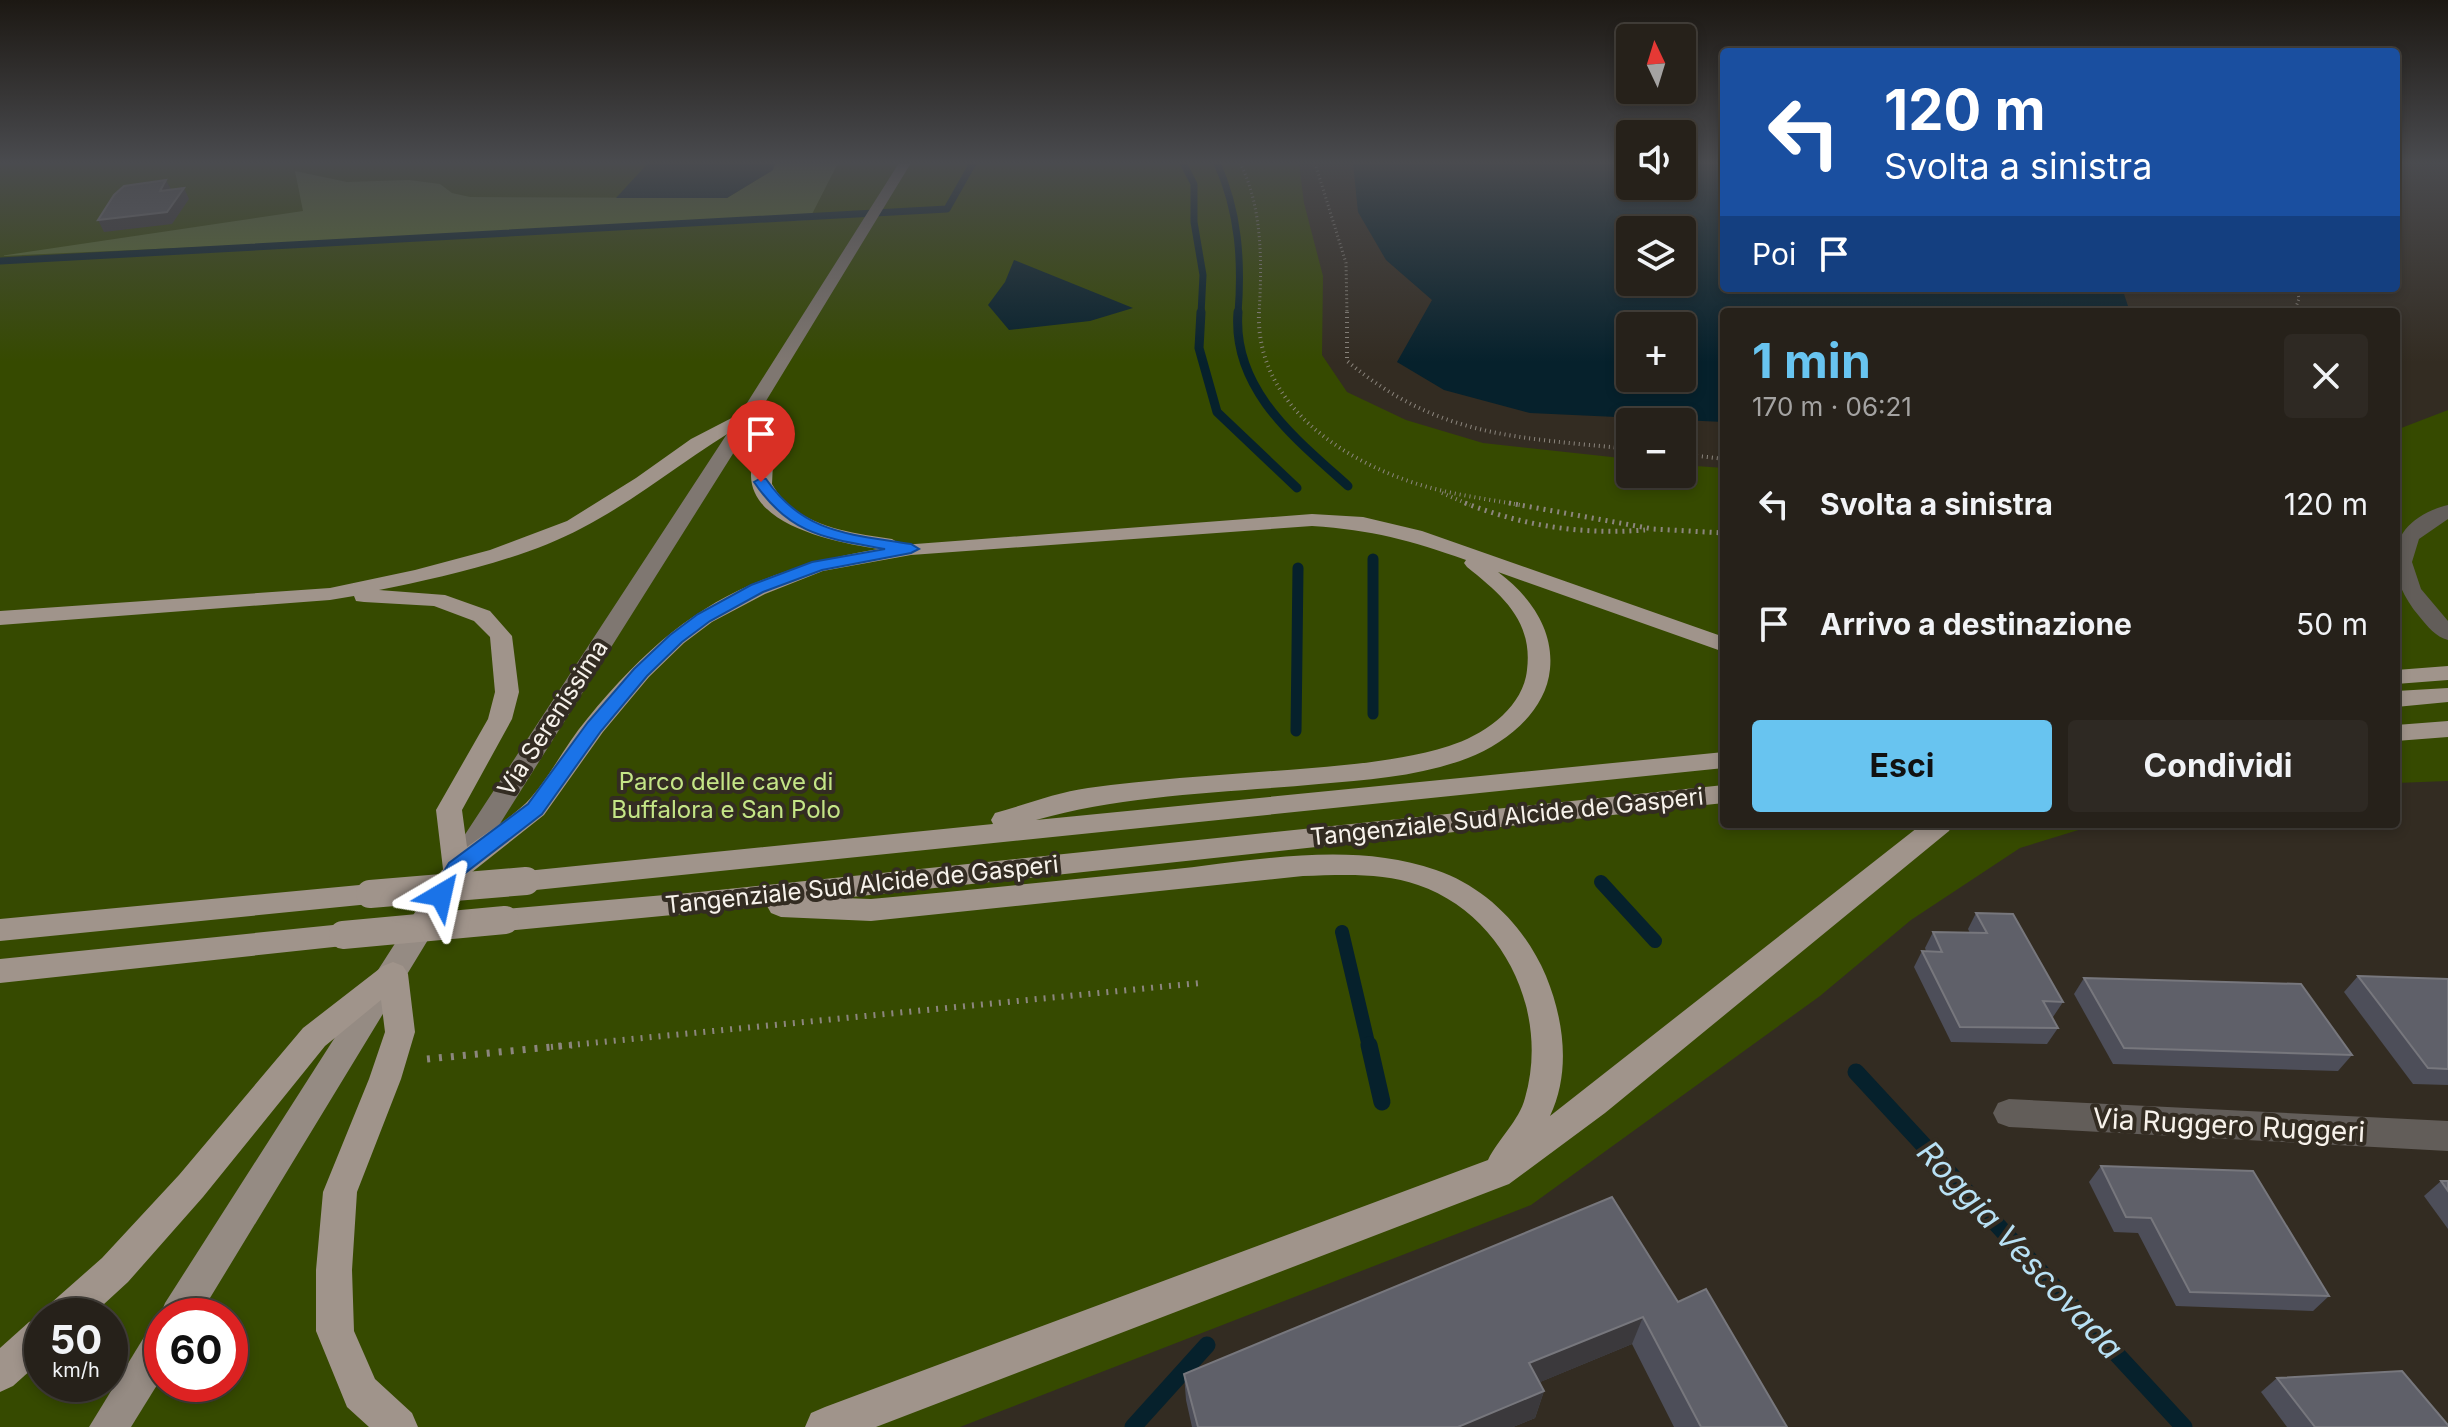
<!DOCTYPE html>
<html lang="it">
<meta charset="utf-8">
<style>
:root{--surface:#26211a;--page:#2e2923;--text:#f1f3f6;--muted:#a4a3a2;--line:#423e39;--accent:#68c4f0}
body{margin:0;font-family:Inter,sans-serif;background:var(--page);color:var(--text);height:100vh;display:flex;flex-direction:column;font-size:30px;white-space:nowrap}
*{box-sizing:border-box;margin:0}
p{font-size:26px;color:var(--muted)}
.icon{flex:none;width:44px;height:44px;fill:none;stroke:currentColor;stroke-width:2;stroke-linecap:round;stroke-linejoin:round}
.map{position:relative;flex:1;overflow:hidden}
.details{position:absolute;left:1720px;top:308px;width:680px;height:520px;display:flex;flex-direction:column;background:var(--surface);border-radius:8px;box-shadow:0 4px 12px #0003,0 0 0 2px var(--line)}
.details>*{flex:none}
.guide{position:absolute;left:1720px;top:48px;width:680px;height:244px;border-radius:8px;box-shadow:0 4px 12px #0003,0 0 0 2px var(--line);background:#1a4fa0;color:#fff;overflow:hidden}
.needle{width:52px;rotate:356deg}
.fabs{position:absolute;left:1616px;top:24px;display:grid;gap:16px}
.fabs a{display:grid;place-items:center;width:80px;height:80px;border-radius:8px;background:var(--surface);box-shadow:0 4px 12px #0003,0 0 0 2px var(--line);font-size:40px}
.speed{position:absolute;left:24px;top:1298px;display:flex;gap:16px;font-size:40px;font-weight:700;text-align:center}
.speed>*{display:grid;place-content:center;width:104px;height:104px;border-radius:50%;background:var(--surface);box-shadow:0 4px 12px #0003,0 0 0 2px var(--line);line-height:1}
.speed small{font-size:20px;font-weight:400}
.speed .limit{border:12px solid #d22;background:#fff;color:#111}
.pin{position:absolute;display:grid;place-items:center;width:68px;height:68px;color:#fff;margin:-82px -34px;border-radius:50% 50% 50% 0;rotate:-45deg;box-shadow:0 0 8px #0007}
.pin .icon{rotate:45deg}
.me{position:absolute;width:88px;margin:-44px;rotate:36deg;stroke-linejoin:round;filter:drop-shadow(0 0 6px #0008)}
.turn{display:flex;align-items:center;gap:28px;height:168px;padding:0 32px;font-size:36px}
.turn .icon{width:104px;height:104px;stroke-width:2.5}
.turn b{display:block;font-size:56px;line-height:68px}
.then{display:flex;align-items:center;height:76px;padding:0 32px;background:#0003;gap:16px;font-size:30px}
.round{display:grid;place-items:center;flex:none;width:84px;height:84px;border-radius:8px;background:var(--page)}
.headline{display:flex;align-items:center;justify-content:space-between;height:136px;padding:0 32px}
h1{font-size:48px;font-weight:700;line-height:60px;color:var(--accent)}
.cta{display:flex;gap:16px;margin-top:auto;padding:16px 32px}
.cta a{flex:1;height:92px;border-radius:8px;background:var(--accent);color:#111;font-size:32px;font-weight:700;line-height:92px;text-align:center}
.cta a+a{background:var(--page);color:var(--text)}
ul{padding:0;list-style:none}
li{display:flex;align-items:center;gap:24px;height:120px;padding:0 32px}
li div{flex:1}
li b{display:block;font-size:30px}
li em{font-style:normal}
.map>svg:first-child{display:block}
</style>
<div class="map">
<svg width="2448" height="1427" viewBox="0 0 2448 1427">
<rect width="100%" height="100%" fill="#332c22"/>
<g fill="#364a00" fill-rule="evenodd">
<path d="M0,163H1299L1304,203L1323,276L1322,355L1347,392L1406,420L1483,443L1630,459V474H1682V465L1724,468V824H2098L2020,848L1911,920L1820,996L1531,1205L960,1427H0ZM42,1316H110V1384H42ZM162,1316H230V1384H162Z"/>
<path d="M2448,410V781L2396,783V430Z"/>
</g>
<path fill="#5c722f" d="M775,163H838L809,220L0,256L303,211L295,171L347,182L409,180L440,184L452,193L470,197L727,198L773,170Z"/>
<g fill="#06212c" fill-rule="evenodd">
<path d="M648,163H775L773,170L727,198H616Z"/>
<path d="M1353,163H1630V186H1682V163H1724V288H2122L2130,312H1724V422L1530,413L1444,390L1397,362L1432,300L1386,260L1358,212ZM1630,230H1682V282H1630ZM1630,326H1682V378H1630Z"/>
<path d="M1014,260L1133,308L1090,321L1009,330L988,305L1005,282Z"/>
</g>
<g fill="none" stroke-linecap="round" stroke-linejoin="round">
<g stroke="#06212c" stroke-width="7">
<path d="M1183,163L1194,184V222L1203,275L1201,314"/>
<path d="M1217,163C1239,212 1242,262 1238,314"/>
<path d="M0,261L947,209L973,163"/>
</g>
<g stroke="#06212c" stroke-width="9">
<path d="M1201,312L1199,348L1217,412L1297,488"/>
<path d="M1238,312C1232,390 1296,439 1348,486"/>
</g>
<g stroke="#06212c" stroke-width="11">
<path d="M1373,559V714"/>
<path d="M1296,731L1298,568"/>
</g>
<g stroke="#06212c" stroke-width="14">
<path d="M1601,882L1655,941"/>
<path d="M1342,932L1369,1047"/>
</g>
<g stroke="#06212c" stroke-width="17">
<path d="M1369,1045L1382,1102"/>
<path d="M1856,1072L2184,1427"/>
<path d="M1133,1427L1207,1345"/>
</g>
<g stroke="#8c867e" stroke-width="3" stroke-dasharray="1 3" stroke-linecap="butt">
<path d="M1240,163C1263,208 1262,265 1259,314"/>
<path d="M1315,163L1346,263L1347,314"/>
<path d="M2294,312L2299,299L2297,288"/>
</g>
<g stroke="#8c867e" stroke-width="4" stroke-dasharray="1 4" stroke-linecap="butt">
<path d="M1259,312C1255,409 1353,468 1435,489C1463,496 1492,500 1520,505"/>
<path d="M1347,312V361C1439,438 1517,437 1630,449"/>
<path d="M1682,454L1724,459"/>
<path d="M1442,493L1470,505"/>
</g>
<g stroke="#8c867e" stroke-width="5" stroke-dasharray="2 5" stroke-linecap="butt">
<path d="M1465,503C1524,526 1582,535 1645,530"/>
<path d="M1509,503L1653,529L1724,533"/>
</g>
<path stroke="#8c867e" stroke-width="6" stroke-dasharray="2 7" stroke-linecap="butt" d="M551,1047L1200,983"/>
<path stroke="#8c867e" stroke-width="7" stroke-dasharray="3 9" stroke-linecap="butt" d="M427,1059L572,1045"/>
<g fill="#625d59" fill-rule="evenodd">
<path d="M2448,505V519L2419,539L2412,562L2421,589L2448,621V640C2436,637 2427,626 2419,616C2382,572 2385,521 2448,505Z"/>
<path d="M2009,1099L2448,1121V1151L2009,1127L1998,1123L1993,1113L1998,1103Z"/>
</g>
<path fill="#7f7771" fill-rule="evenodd" d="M899,163H911L758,414L467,876L457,879L447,876L443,869L447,862L740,414Z"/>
<g fill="#958b83" fill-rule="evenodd">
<path d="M452,867L462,870L466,877L462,884L199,1316H162V1322L160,1316L165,1303L442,870Z"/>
<path d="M162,1323V1377L131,1427H89L149,1329Z"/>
</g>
<g fill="#a0948b" fill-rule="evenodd">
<path d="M749,409L755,410L774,441L772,484C797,527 847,532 892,539L902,545L1312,514L1363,517L1422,531L1724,637V652L1498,572C1529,595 1554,629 1550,669C1546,711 1507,743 1468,758C1421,776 1369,780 1319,784C1225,793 1127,794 1036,820L1724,752V768L526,891L516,888L512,881L516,874L526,871L993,824L991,820L995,813C1025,805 1057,792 1088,788C1162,778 1237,774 1312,768C1358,764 1404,760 1449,746C1484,735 1523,708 1527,670C1533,621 1503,596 1467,567L1464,563L1466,560C1409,540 1373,530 1312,526L911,555L823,571L765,594L712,622L684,643L649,677L603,732L544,815L467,876L457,879L447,876L443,869L436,810L488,719L495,692L490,637L474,621L434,606L364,602L356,601L354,596L330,600L0,625V611L330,588L415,570L490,550L567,521L636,478L691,439ZM746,423C762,447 751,452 751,476C752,527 840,543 878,549C743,573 674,613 587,719C565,745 549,779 526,803C509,819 486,833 467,847L462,810L512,719L519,692L512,636L490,611L445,595L379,590C441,578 527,558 582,528C640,498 689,455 746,423Z"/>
<path d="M2448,666V680L2396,684V670Z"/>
<path d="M2448,688V702L2396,707V691Z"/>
<path d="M2448,721V737L2396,741V725Z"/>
<path d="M1724,785V803L842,898L871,899C969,890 1068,880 1166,870C1254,861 1350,840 1436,870C1486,887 1525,927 1546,976C1564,1020 1571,1072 1550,1116L1922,824H1953L1949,831L1605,1113L1509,1184L876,1427H805L811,1413L825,1407L1488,1160C1498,1139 1519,1121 1525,1098C1550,1012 1503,914 1418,885C1382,872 1340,875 1303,876L871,921L781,917L771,913L767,906L505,931L495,928L491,920L495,912L505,909L699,892Z"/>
<path d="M370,884L380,887L384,894L380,901L370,904L0,941V919Z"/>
<path d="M343,924L353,927L357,935L353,943L343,946L0,983V959Z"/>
<path d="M393,962L403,966L408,974L415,1032L401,1079L357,1192L352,1270L354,1331L375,1379L412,1413L418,1427H369L347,1407L316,1331V1270L323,1192L369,1079L385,1032L381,1000L325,1046L203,1197L128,1282L91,1316H46L51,1303L102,1258L179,1175L303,1028L383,966Z"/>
<path d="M42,1316V1360L13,1386L0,1392V1348L29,1322Z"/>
</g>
<g stroke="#a0948b" stroke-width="28">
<path d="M370,894L526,881"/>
<path d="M343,935L505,920"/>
</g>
</g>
<g fill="#4d4e59">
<path d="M1976,913L2063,1002L2053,1017H2052L2058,1028L2047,1044L1951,1042L1914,967L1922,951H1926L1925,948L1933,932L1970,933L1968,929Z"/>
<path d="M2358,976L2448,979V1085L2413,1084L2344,992Z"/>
<path d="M2084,978L2352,1055L2338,1071L2113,1064L2074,994Z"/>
<path d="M2101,1166L2329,1296L2313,1311L2176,1306L2138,1233L2114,1232L2089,1182Z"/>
<path d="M2441,1181H2448V1229L2424,1196Z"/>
<path d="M1678,1302L1787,1427H1674L1632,1344L1540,1382L1544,1391L1535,1418L1513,1427H1192L1186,1400L1184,1374Z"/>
<path d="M2277,1378L2448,1427H2287L2261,1392Z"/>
</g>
<g fill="#3b393c">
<path d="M166,180L172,191H160Z"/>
<path d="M184,188L189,199L172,224L104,232L98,220Z"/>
<path d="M1643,1317L1632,1344L1521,1390L1529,1363Z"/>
<path d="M1544,1391L1535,1418L1513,1427H1458Z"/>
</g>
<g fill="#5f6069" stroke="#77777d" stroke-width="2">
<path d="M166,180L160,191L184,188L167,212L98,220L114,195L124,186Z"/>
<path d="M1976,913L2013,914L2063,1002L2043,1001L2058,1028L1960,1027L1922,951L1942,952L1933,932L1987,933Z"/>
<path d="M2358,976L2448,979V1069L2428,1068Z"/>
<path d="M2084,978L2301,984L2352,1055L2124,1048Z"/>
<path d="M2101,1166L2253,1171L2329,1296L2190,1292L2151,1218L2126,1217Z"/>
<path d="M2441,1181H2448V1191Z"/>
<path d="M1612,1197L1678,1302L1706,1289L1787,1427H1701L1643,1317L1529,1363L1544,1391L1458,1427H1198L1184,1374Z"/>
<path d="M2402,1371L2448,1425V1427H2315L2277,1378Z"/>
</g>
<linearGradient id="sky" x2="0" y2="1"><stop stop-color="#1c1813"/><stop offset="0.45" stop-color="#4a4b4f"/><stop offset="1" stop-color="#4a4b4f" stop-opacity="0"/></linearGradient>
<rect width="2448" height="362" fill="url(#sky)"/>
<path fill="#1a73e8" stroke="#114b97" stroke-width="2" d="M761,478L766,479C804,534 850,534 911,544L919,549L911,553L822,570L763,592L710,621L682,642L647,676L601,731L542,814L464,874L448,901H433L430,895L449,863L528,804L588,722L634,669L670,635L698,614L751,585L812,562L885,549C825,538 790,535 754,482Z"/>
<g text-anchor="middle" stroke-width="8" stroke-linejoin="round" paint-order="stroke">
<g font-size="24" fill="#f7f2eb" stroke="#332c22">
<text transform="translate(553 718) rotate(-57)" y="8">Via Serenissima</text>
<text transform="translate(1507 817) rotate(-6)" y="8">Tangenziale Sud Alcide de Gasperi</text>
<text transform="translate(862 885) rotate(-6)" y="8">Tangenziale Sud Alcide de Gasperi</text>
</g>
<g font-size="24" fill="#c4e586" stroke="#332c22">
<text x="726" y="790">Parco delle cave di<tspan x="726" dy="28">Buffalora e San Polo</tspan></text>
</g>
<g font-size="28" fill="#f7f2eb" stroke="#332c22">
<text transform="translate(2229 1125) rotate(3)" y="10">Via Ruggero Ruggeri</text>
</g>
<g font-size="32" font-style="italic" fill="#b8e1f5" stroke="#332c22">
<text transform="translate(2020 1250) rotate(47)" y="11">Roggia Vescovada</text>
</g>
</g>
</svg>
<div class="fabs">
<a><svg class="needle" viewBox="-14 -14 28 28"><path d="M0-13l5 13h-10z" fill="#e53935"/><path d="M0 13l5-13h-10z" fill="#a4a3a2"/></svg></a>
<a><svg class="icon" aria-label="sound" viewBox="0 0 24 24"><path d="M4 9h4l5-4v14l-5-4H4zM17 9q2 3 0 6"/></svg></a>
<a><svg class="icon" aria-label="layers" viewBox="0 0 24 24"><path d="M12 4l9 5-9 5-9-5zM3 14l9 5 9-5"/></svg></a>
<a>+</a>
<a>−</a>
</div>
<div class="speed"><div>50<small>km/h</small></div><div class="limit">60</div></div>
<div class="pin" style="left:761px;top:482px;background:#d93025"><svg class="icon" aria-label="arrive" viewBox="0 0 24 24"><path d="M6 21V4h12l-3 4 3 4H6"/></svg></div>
<svg class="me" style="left:441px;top:895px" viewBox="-20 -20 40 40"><path d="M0-17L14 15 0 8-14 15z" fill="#1a73e8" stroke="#fff" stroke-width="4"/></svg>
<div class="guide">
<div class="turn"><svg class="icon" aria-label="left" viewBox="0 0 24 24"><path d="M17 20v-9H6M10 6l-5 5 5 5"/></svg><div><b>120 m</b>Svolta a sinistra</div></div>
<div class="then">Poi<svg class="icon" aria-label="arrive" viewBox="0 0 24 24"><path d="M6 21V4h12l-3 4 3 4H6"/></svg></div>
</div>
<section class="details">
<div class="headline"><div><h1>1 min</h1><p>170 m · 06:21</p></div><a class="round"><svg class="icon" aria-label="close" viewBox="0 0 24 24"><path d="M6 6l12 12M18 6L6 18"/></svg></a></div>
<ul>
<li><svg class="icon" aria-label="left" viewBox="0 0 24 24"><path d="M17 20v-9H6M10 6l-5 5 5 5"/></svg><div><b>Svolta a sinistra</b></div><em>120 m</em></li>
<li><svg class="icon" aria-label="arrive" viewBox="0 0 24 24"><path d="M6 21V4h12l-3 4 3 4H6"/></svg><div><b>Arrivo a destinazione</b></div><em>50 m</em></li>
</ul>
<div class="cta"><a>Esci</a><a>Condividi</a></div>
</section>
</div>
